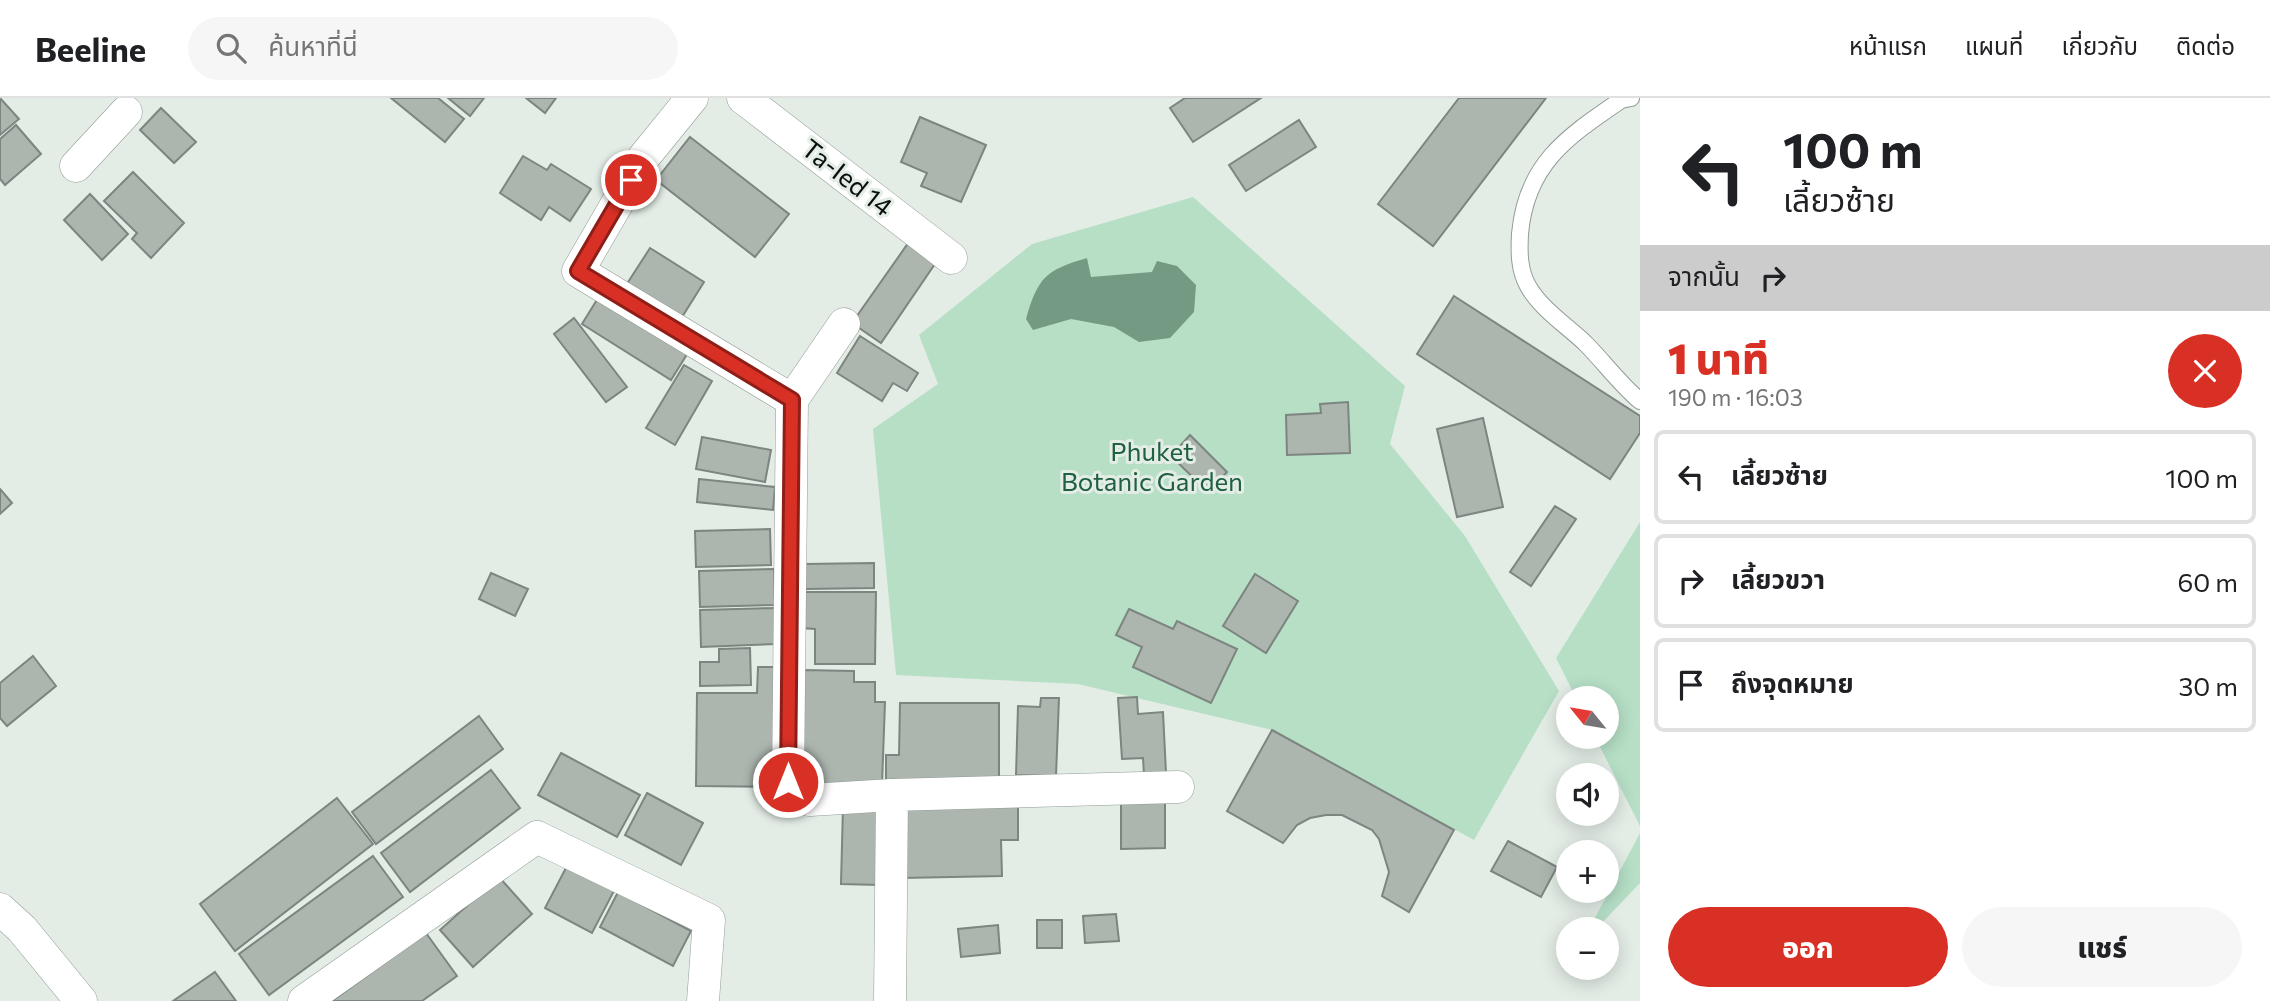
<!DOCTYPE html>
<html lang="th">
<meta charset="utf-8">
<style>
:root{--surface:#fff;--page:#f6f6f6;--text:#202124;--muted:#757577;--line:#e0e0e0;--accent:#d93025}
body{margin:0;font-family:Commissioner,"Noto Sans Thai",sans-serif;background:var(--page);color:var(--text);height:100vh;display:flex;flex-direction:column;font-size:26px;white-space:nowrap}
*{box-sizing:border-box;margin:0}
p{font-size:23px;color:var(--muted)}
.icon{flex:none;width:38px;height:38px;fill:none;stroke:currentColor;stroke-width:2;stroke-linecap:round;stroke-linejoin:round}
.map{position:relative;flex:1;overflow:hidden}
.side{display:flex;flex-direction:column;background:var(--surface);width:630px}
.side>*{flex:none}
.top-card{background:#fff;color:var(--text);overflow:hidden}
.needle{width:46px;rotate:300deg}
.controls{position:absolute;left:1556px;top:588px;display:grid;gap:14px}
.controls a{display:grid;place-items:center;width:63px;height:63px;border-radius:50%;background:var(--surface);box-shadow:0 4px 18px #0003;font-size:35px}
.pin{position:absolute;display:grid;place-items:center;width:60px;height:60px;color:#fff;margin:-30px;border:4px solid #fff;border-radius:50%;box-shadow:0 2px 7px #0007}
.me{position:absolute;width:77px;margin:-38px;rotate:0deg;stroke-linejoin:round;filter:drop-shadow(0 0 5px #0008)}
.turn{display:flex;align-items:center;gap:24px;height:147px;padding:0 28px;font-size:32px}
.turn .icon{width:91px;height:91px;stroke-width:2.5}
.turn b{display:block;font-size:49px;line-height:60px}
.then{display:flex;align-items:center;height:66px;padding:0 28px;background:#0003;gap:14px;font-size:26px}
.round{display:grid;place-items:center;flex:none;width:74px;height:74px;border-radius:37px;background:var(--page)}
.headline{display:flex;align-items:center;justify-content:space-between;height:119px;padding:0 28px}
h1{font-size:42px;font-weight:800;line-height:52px;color:var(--accent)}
.primary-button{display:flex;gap:14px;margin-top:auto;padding:14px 28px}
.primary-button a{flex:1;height:80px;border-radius:42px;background:var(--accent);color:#fff;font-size:28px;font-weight:800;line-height:80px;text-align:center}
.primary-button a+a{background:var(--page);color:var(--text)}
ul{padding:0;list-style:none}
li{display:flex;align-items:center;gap:21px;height:94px;margin:0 14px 10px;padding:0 14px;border:4px solid var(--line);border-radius:10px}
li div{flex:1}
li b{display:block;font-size:26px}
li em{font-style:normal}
header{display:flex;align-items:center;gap:42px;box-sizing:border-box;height:98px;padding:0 35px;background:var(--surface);border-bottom:2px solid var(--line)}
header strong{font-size:33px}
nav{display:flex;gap:38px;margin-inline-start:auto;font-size:24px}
.search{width:490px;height:63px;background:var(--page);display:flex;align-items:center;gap:18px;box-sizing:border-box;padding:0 24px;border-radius:38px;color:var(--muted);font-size:26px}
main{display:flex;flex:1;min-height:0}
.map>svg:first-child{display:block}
</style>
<header>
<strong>Beeline</strong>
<div class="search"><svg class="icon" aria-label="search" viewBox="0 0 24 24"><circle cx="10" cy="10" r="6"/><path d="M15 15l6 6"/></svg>ค้นหาที่นี่</div>
<nav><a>หน้าแรก</a><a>แผนที่</a><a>เกี่ยวกับ</a><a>ติดต่อ</a></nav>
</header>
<main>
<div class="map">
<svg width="1640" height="903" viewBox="0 0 1640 903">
<rect width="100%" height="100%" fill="#e3ede6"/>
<g fill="#b6dfc6">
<path d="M1193,99L1405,288L1390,346L1465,438L1559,593L1474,742L1272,632L1078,586L896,577L873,331L938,286L919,237L1032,146Z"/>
<path d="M1640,424V728L1595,639H1606V600H1576L1556,560Z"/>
<path d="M1640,735V785L1596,831H1589Z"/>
</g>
<path fill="#749a84" d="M1087,160L1091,179L1152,174L1157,163L1177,168L1196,187L1194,214L1170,240L1139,244L1114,229L1071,221L1033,232L1026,221C1038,179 1046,172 1087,160Z"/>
<g fill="#acb6af" stroke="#7c857f" stroke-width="2">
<path d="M0,0L19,21L0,37Z"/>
<path d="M391,0H438L464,21L445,44Z"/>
<path d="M448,0H484L470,18Z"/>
<path d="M526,0H556L545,15Z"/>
<path d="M1185,0H1261L1193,44L1170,10Z"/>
<path d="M1459,0H1546L1433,148L1378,106Z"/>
<path d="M161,10L196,44L174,65L140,32Z"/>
<path d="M920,19L986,47L961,104L921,88L927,75L901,64Z"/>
<path d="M1299,22L1316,49L1246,93L1229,67Z"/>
<path d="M16,27L41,56L5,87L0,81V41Z"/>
<path d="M690,39L789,116L755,159L656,82Z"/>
<path d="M523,58L547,72L551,66L591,91L570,123L549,109L541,122L500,95Z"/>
<path d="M133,74L184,125L151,160L132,141L137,135L104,103Z"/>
<path d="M90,96L128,136L102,162L64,122Z"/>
<path d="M911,141L939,160L881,245L852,225Z"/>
<path d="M650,150L704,184L677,227L623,192Z"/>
<path d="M600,197L689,253L671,282L582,226Z"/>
<path d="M1454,198L1640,318V335L1610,381L1417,256Z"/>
<path d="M574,220L627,289L606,304L554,236Z"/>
<path d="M860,238L918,275L907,293L893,285L882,303L837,275Z"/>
<path d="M684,267L712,283L675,347L646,330Z"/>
<path d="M1348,304L1350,355L1287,357L1286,317L1321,315L1320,306Z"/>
<path d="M1483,320L1503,409L1457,419L1437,331Z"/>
<path d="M1190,337L1227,374L1208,394L1171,358Z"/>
<path d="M702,339L771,352L765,384L696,371Z"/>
<path d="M699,381L775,389L773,412L697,404Z"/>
<path d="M0,391L12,405L0,416Z"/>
<path d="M1555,408L1576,421L1531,488L1510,474Z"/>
<path d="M770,431L771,467L696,469L695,433Z"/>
<path d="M874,465V490L805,491V466Z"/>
<path d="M774,471L775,507L700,509L699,473Z"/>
<path d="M491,475L528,491L515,518L479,501Z"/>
<path d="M1255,476L1298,503L1266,555L1223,528Z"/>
<path d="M802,494H876L875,566H815V531L801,530Z"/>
<path d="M776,510V546L701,549L700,512Z"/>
<path d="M1129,511L1173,531L1177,523L1237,551L1211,605L1133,569L1142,549L1116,537Z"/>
<path d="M750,550L751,587L700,588V564H719V551Z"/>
<path d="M33,558L56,588L7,628L0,620V585Z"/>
<path d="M758,569H777L775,689L696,688L697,595H757Z"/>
<path d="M802,572L854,573V584H875V604H885L882,687L801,686Z"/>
<path d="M1137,599L1138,616L1163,614L1166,675L1144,677L1143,660L1122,661L1118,600Z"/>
<path d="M1041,600H1059L1056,678L1016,677L1018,608L1040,609Z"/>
<path d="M900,605H999V682H886V657H899Z"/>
<path d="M479,618L503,651L376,746L352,714Z"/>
<path d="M1272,632L1454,732L1409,814L1382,798L1389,774L1379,741L1372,732L1342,717H1326L1310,720L1297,727L1283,745L1227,713Z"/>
<path d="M561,655L640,697L617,739L538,697Z"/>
<path d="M491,672L520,710L410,794L381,755Z"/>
<path d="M647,695L703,725L681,767L625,737Z"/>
<path d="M337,700L373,746L235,853L200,806Z"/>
<path d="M1165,700V750L1121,751V701Z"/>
<path d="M1018,705V742H1001L1002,778L902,780L901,708Z"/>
<path d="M843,708L881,709L879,787L841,786Z"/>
<path d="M1508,743L1557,769L1541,799L1491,773Z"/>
<path d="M373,758L403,799L269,897L239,856Z"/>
<path d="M569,764L616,789L592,835L545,810Z"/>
<path d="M499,779L532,816L473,869L440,832Z"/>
<path d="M618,794L691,833L673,868L600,829Z"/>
<path d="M1116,816L1119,843L1085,845L1083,818Z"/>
<rect x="1037" y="822" width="25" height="28"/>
<path d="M998,827L1000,855L961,859L958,831Z"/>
<path d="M426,835L457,878L422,903H332Z"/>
<path d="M215,874L236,903H173Z"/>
</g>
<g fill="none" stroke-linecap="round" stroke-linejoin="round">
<defs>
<path id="lane" d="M1631,0L1621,2C1567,39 1526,66 1520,136C1519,154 1519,172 1528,188C1540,210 1567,228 1585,245C1604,264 1619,285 1640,303"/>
<g id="street">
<path d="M692,0L644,59L578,173L792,302"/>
<path d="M743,0L951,160"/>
<path d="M76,68L126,14"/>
<path d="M844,226L792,302L788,684L810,702L892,697"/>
<path d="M0,811L22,831L81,903"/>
<path d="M304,903L537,739L709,822L703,903"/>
<path d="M890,903L892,697L1178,689"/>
</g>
</defs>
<use href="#lane" stroke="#929c96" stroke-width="18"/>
<use href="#street" stroke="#929c96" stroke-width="33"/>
<use href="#lane" stroke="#fff" stroke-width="16"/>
<use href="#street" stroke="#fff" stroke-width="32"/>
</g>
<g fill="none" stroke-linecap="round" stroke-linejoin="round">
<defs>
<path id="route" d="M631,82L578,173L792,302L788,684"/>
</defs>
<use href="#route" stroke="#8d1f18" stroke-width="18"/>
<use href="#route" stroke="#d93025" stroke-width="12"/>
</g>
<g text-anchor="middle" stroke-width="6" stroke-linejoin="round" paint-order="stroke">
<g font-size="26" fill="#0b0f0d" stroke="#e3ede6">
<text transform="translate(847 80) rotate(38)" y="9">Ta-Ied 14</text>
</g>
<g font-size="26" fill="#1f6041" stroke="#e3ede6">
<text x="1152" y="363">Phuket<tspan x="1152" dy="30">Botanic Garden</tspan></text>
</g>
</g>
</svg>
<div class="controls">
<a><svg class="needle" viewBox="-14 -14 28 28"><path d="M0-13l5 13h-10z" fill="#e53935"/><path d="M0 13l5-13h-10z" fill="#757577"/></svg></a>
<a><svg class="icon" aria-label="sound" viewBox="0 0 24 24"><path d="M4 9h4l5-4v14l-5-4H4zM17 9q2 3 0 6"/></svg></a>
<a>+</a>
<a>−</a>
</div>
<div class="pin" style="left:631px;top:82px;background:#d93025"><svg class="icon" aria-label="arrive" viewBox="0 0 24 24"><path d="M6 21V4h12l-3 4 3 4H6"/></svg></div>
<svg class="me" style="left:788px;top:684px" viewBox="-20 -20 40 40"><circle r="17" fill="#d93025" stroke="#fff" stroke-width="3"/><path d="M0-11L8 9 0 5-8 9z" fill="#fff"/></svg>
</div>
<section class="side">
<div class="top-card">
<div class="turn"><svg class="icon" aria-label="left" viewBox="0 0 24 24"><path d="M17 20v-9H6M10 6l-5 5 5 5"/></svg><div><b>100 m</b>เลี้ยวซ้าย</div></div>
<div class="then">จากนั้น<svg class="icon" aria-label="right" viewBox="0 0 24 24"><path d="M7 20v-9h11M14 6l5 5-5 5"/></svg></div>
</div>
<div class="headline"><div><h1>1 นาที</h1><p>190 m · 16:03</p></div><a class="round" style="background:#d93025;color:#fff"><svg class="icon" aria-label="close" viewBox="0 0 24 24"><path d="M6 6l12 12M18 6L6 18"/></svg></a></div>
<ul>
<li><svg class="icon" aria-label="left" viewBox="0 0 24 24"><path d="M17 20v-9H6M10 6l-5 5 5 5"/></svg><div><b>เลี้ยวซ้าย</b></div><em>100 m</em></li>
<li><svg class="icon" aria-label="right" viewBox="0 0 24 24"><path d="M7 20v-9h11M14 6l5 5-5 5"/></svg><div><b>เลี้ยวขวา</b></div><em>60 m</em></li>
<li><svg class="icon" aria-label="arrive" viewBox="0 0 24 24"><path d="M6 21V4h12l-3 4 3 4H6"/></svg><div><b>ถึงจุดหมาย</b></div><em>30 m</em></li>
</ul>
<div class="primary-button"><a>ออก</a><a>แชร์</a></div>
</section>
</main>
